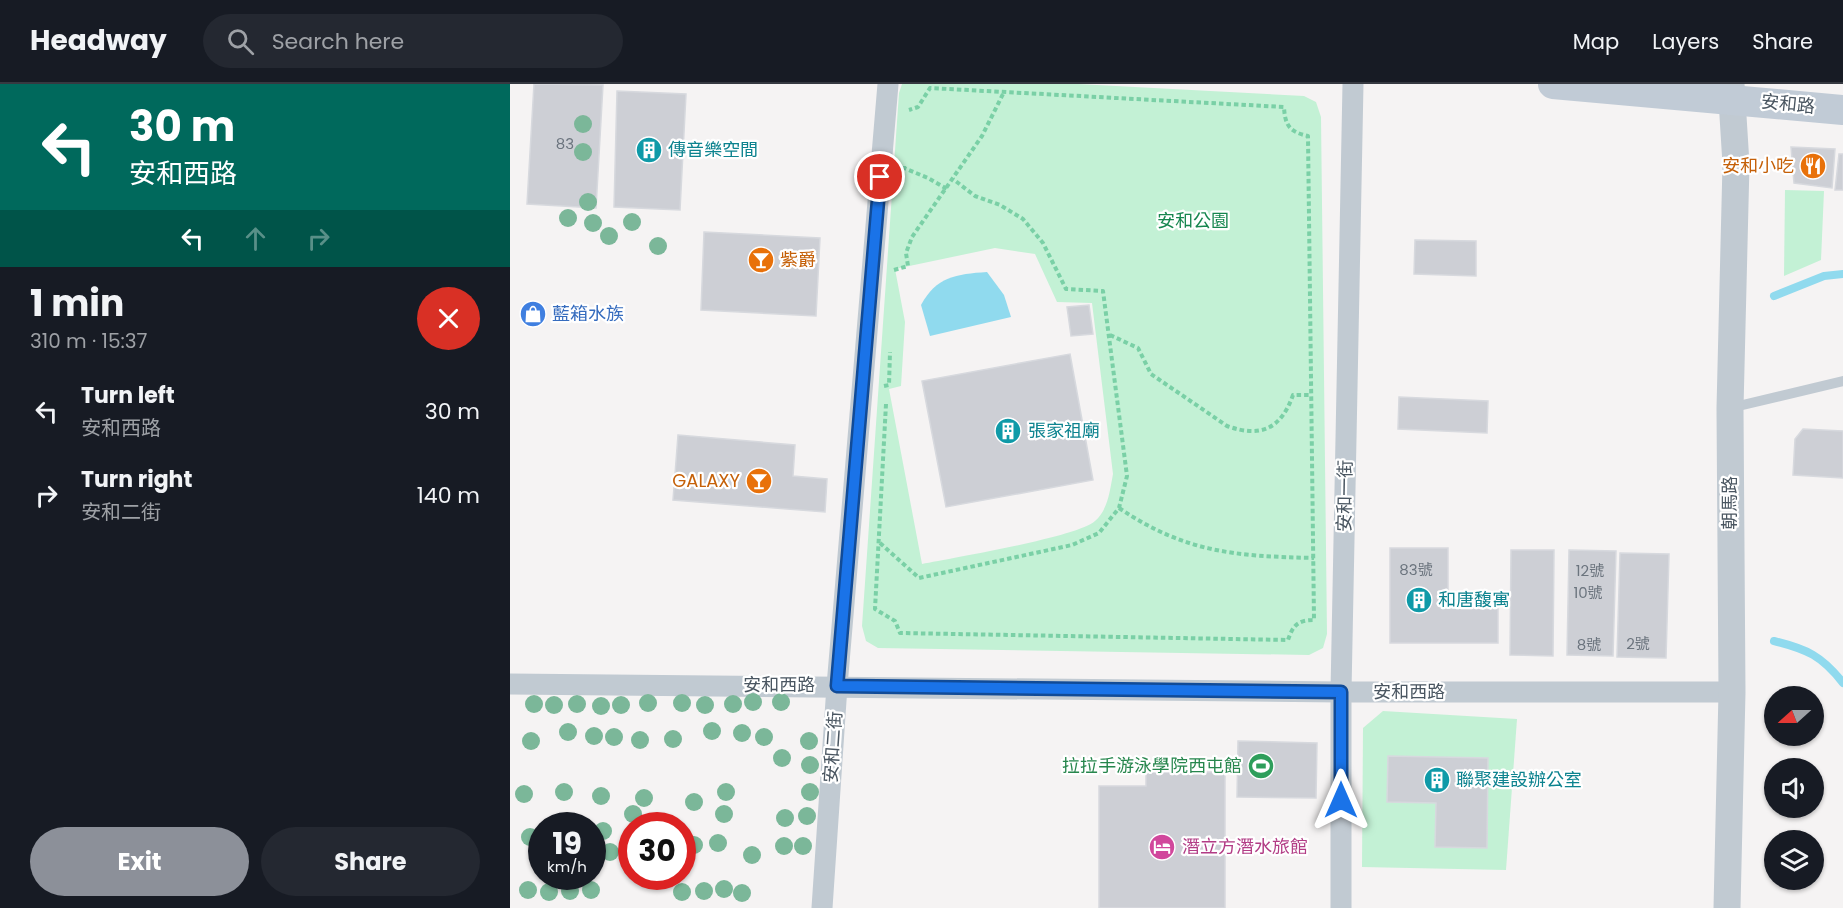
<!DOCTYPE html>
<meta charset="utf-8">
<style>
:root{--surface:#171b24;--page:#242831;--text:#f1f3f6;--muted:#9ea1a6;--line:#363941;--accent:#8c9099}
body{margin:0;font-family:Poppins,"Noto Sans TC",sans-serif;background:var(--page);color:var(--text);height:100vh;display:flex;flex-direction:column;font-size:22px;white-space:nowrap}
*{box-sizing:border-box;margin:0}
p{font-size:20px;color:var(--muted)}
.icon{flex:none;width:33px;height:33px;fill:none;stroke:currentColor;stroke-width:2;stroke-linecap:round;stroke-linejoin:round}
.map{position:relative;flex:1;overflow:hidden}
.details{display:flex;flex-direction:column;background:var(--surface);width:510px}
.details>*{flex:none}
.hud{background:#00695c;color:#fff;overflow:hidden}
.needle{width:39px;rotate:249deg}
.controls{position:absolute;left:1254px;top:602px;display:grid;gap:12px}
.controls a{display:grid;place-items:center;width:60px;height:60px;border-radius:50%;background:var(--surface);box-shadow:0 2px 4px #0004;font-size:30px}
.speed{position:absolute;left:18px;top:728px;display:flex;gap:12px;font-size:30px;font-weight:700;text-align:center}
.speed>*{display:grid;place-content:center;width:78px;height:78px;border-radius:50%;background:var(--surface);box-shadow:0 2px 4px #0004;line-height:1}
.speed small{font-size:15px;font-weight:400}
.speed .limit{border:9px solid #d22;background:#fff;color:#111}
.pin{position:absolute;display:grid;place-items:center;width:51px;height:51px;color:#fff;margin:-26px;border:3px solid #fff;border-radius:50%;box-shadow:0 2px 6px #0007}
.me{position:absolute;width:66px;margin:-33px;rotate:0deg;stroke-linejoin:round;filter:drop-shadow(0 0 4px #0008)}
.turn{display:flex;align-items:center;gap:21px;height:126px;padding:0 30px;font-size:27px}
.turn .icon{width:78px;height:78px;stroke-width:2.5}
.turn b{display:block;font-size:42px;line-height:51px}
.lanes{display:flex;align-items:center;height:57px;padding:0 30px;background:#0003;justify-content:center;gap:30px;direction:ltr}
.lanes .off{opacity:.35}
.round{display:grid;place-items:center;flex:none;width:63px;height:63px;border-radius:32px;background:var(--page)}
.head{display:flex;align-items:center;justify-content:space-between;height:102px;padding:0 30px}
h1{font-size:36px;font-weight:700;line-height:45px}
.cta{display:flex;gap:12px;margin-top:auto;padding:12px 30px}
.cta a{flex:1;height:69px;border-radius:36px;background:var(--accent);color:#fff;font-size:24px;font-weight:700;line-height:69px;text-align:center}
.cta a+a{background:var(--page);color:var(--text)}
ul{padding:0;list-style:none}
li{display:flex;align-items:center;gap:18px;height:84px;padding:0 30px}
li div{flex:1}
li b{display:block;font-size:22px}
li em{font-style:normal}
header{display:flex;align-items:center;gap:36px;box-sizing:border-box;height:84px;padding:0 30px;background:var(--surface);border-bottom:2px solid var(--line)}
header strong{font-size:28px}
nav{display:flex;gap:33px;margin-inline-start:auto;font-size:21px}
.search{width:420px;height:54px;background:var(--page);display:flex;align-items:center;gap:15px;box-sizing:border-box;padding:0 21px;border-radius:33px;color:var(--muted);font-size:22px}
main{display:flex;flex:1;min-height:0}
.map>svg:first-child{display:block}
</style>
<header>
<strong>Headway</strong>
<div class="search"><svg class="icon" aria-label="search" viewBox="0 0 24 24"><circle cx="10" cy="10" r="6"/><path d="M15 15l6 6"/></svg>Search here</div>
<nav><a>Map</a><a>Layers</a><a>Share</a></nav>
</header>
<main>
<section class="details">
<div class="hud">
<div class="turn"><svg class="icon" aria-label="left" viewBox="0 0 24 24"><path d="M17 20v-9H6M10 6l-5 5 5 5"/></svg><div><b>30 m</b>安和西路</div></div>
<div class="lanes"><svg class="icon" aria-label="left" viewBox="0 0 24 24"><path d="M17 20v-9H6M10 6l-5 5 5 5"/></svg><svg class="icon off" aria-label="ahead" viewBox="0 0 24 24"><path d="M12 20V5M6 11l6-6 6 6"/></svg><svg class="icon off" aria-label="right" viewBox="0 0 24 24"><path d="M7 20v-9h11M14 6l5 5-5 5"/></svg></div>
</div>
<div class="head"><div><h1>1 min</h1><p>310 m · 15:37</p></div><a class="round" style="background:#d93025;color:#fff"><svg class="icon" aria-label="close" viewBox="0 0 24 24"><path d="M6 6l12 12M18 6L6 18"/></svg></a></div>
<ul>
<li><svg class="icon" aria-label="left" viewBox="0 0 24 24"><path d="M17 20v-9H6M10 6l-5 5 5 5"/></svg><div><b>Turn left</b><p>安和西路</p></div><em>30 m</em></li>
<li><svg class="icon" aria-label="right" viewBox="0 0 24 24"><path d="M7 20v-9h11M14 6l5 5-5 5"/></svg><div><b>Turn right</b><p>安和二街</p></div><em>140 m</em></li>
</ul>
<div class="cta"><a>Exit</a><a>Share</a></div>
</section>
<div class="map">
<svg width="1333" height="824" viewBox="0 0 1333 824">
<rect width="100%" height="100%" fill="#f5f3f3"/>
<g fill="#c3f1d5" fill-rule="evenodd">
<path d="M392,0H568L794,12L806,18L811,33L817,550L813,564L799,571L368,564L356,557L352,542L389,9ZM485,164L525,170L547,218L582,219L603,390C600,406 598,426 585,437C568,453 442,474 412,480L379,305L391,302L395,238L385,185Z"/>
<path d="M1275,106L1314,107L1311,176L1274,192Z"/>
<path d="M873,627L1007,635L996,786L852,783L853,644Z"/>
</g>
<path fill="#90daee" d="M477,188L494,211L501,233L420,252L411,221C426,193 446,190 477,188Z"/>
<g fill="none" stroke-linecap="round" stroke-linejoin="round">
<g stroke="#90daee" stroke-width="8">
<path d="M1264,212L1314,192L1333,190"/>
<path d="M1264,557C1297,565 1312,572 1333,599"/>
</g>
</g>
<g fill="#cdcfd5" stroke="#d7d9de" stroke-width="1.5">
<path d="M24,0L93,1L86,124L17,120Z"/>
<path d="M107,7L176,10L170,126L104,123Z"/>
<path d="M1281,63L1325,65L1322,104L1284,99Z"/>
<path d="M1329,70H1333V106H1325Z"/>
<path d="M194,148L310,154L306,232L191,226Z"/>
<path d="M905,156L966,157V192L904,190Z"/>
<path d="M579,221L583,250L561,252L557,223Z"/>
<path d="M560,270L583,396L436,423L412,297Z"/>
<path d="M889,313L978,317L977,349L888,345Z"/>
<path d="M1293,345L1333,347V394L1283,391L1285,355Z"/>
<path d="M168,351L285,361L283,392L317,395L315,428L163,416Z"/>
<path d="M880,464H938V524L988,525V559H880Z"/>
<path d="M1001,466H1044L1043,572L1000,571Z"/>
<path d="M1059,466L1106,467L1103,572L1057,571Z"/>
<path d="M1110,469L1159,470L1156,574L1107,573Z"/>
<path d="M728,657L807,659L806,714L727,713Z"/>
<path d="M878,672L978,674L977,764L925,763L926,719L877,718Z"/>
<path d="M636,688H715V824H589V702H636Z"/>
</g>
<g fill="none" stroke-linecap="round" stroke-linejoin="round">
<g stroke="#7ad0a6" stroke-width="4" stroke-dasharray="4.5 3" stroke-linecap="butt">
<path d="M394,82V84L418,94L437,105"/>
<path d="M384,186L398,182L396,169L402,153L472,52L494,8"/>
<path d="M600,251L628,264L641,290L717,342C751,354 771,345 783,311H801"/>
<path d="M374,302L379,301L380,268"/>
<path d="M376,320L365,525L385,537L390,549L778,556C783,541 788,536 804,536L798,52C780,48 775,42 774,23L420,4L408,23L399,26"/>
<path d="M609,424C676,469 725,472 804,474"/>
<path d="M370,459L409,494L562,461L589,449L609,424L617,392L593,207L556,205L533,159L513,135L490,121L465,112L443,95"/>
</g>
<path stroke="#c1cad2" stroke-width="10" d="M1220,324L1333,297"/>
<g stroke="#c1cad2" stroke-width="21">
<path d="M0,600L831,608H1222"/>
<path d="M312,824L327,602L378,0"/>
<path d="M831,824V608L843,0"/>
</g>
<path stroke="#c1cad2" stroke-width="27" d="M1217,824L1222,608L1220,324L1226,80L1221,0"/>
<path stroke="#c1cbd6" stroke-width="30" d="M1043,0L1333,26"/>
</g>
<g fill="#7bb799">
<circle cx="73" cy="40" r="9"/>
<circle cx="73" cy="68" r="9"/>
<circle cx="78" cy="118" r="9"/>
<circle cx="58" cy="134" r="9"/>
<circle cx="122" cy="138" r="9"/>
<circle cx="83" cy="139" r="9"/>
<circle cx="99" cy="152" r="9"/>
<circle cx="148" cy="162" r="9"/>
<circle cx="243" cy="618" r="9"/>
<circle cx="271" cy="618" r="9"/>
<circle cx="138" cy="619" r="9"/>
<circle cx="172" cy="619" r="9"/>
<circle cx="24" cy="620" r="9"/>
<circle cx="67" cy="620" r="9"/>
<circle cx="223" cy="620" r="9"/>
<circle cx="44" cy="621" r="9"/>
<circle cx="111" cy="621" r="9"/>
<circle cx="195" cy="621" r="9"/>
<circle cx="91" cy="622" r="9"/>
<circle cx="202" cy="647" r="9"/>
<circle cx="58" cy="648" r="9"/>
<circle cx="232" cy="649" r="9"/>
<circle cx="84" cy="652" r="9"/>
<circle cx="104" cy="653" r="9"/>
<circle cx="254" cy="653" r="9"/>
<circle cx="163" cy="655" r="9"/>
<circle cx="130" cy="656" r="9"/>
<circle cx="21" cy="657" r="9"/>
<circle cx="299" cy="657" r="9"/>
<circle cx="272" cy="674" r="9"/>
<circle cx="300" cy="681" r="9"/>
<circle cx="54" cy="708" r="9"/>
<circle cx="216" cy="708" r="9"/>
<circle cx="300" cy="708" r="9"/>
<circle cx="14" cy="710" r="9"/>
<circle cx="91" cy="712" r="9"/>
<circle cx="134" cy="714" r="9"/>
<circle cx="184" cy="718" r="9"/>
<circle cx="123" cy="730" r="9"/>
<circle cx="214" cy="730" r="9"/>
<circle cx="297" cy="732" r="9"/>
<circle cx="275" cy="734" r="9"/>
<circle cx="93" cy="747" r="9"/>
<circle cx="20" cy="753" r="9"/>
<circle cx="208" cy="759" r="9"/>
<circle cx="184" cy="761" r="9"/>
<circle cx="274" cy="762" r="9"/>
<circle cx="293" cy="762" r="9"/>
<circle cx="100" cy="768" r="9"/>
<circle cx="242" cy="771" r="9"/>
<circle cx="214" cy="805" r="9"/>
<circle cx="18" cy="806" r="9"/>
<circle cx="81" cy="806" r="9"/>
<circle cx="60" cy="807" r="9"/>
<circle cx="194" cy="807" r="9"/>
<circle cx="39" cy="808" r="9"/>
<circle cx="172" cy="808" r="9"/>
<circle cx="232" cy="809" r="9"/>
</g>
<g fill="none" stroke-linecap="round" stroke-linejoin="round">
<defs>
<path id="route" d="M370,93L327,602L831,608V716"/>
</defs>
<use href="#route" stroke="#114b97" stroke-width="15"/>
<use href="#route" stroke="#1a73e8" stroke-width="10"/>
</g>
<defs>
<symbol id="building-disc" viewBox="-11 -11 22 22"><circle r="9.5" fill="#0f9aa8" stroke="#fff"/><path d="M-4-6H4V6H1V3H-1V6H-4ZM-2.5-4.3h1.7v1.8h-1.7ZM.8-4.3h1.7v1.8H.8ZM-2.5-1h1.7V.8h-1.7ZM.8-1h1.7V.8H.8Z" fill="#fff"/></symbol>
<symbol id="restaurant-disc" viewBox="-11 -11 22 22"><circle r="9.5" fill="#e8710a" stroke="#fff"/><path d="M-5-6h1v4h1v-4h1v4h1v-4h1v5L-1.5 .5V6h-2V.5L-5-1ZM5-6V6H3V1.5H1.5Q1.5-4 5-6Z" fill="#fff"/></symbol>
<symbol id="bar-disc" viewBox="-11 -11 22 22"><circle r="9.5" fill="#e8710a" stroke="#fff"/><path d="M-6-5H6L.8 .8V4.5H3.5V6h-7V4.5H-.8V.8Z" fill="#fff"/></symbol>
<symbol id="shop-disc" viewBox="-11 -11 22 22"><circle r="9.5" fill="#3f7fe0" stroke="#fff"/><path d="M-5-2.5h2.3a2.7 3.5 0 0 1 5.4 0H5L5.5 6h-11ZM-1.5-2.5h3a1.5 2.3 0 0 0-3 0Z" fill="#fff"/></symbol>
<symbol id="stadium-disc" viewBox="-11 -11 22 22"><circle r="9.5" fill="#2e9e5b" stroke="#fff"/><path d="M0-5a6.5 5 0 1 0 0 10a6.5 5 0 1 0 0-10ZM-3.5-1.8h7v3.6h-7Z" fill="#fff"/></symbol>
<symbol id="hotel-disc" viewBox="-11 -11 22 22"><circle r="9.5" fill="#d1479c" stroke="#fff"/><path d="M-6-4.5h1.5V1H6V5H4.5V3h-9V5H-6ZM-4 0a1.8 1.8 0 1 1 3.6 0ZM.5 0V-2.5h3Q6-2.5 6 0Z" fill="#fff"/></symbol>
</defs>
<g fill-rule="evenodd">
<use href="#building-disc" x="124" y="51" width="30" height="30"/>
<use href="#restaurant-disc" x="1288" y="67" width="30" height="30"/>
<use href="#bar-disc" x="236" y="161" width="30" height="30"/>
<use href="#shop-disc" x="8" y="215" width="30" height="30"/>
<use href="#building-disc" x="483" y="332" width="30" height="30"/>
<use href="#bar-disc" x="234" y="382" width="30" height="30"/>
<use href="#building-disc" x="894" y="501" width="30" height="30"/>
<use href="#stadium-disc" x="736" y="667" width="30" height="30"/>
<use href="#building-disc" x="912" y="681" width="30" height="30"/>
<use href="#hotel-disc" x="637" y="748" width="30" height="30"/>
</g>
<g text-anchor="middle" stroke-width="4.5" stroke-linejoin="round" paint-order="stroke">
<g font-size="15" fill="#6b747e">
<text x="55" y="65">83</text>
<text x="906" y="491">83號</text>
<text x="1080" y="492">12號</text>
<text x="1078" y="514">10號</text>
<text x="1128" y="565">2號</text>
<text x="1079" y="566">8號</text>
</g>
<g font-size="18" fill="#4a5661" stroke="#fff">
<text transform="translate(1278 20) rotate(6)" y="6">安和路</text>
<text transform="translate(835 412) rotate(-89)" y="6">安和一街</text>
<text transform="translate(1220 419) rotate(-90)" y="6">朝馬路</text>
<text x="269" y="607">安和西路</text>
<text x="899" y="614">安和西路</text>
<text transform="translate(323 663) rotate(-86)" y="6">安和二街</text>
</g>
<g font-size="18" fill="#0d838f" stroke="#fff" text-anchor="start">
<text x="158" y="72">傳音樂空間</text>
<text x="518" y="353">張家祖廟</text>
<text x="928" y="522">和唐馥寓</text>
<text x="946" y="702">聯聚建設辦公室</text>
</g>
<g font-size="18" fill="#c56008" stroke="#fff" text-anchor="end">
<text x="1284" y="88">安和小吃</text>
<text x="270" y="182" text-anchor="start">紫爵</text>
<text x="230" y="403">GALAXY</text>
</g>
<g font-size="18" fill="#17864f" stroke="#fff">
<text x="683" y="143">安和公園</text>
</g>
<g font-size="18" fill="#366cbe" stroke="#fff" text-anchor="start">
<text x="42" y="236">藍箱水族</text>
</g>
<g font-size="18" fill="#27864d" stroke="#fff" text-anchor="end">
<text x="732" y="688">拉拉手游泳學院西屯館</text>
</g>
<g font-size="18" fill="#b23c85" stroke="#fff" text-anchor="start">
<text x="672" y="769">潛立方潛水旅館</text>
</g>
</g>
</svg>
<div class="controls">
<a><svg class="needle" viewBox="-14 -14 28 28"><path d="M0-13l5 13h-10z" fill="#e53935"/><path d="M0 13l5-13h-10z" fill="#9ea1a6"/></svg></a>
<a><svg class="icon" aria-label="sound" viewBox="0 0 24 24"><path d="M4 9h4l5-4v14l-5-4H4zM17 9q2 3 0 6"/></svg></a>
<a><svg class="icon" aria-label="layers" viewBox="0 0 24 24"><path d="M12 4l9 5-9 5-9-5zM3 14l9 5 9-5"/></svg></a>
</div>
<div class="speed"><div>19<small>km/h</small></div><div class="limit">30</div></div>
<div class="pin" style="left:370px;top:93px;background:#d93025"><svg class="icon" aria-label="arrive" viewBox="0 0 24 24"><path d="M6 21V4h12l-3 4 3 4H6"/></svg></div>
<svg class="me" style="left:831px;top:716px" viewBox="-20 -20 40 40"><path d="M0-17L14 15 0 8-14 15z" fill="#1a73e8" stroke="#fff" stroke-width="4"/></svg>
</div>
</main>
